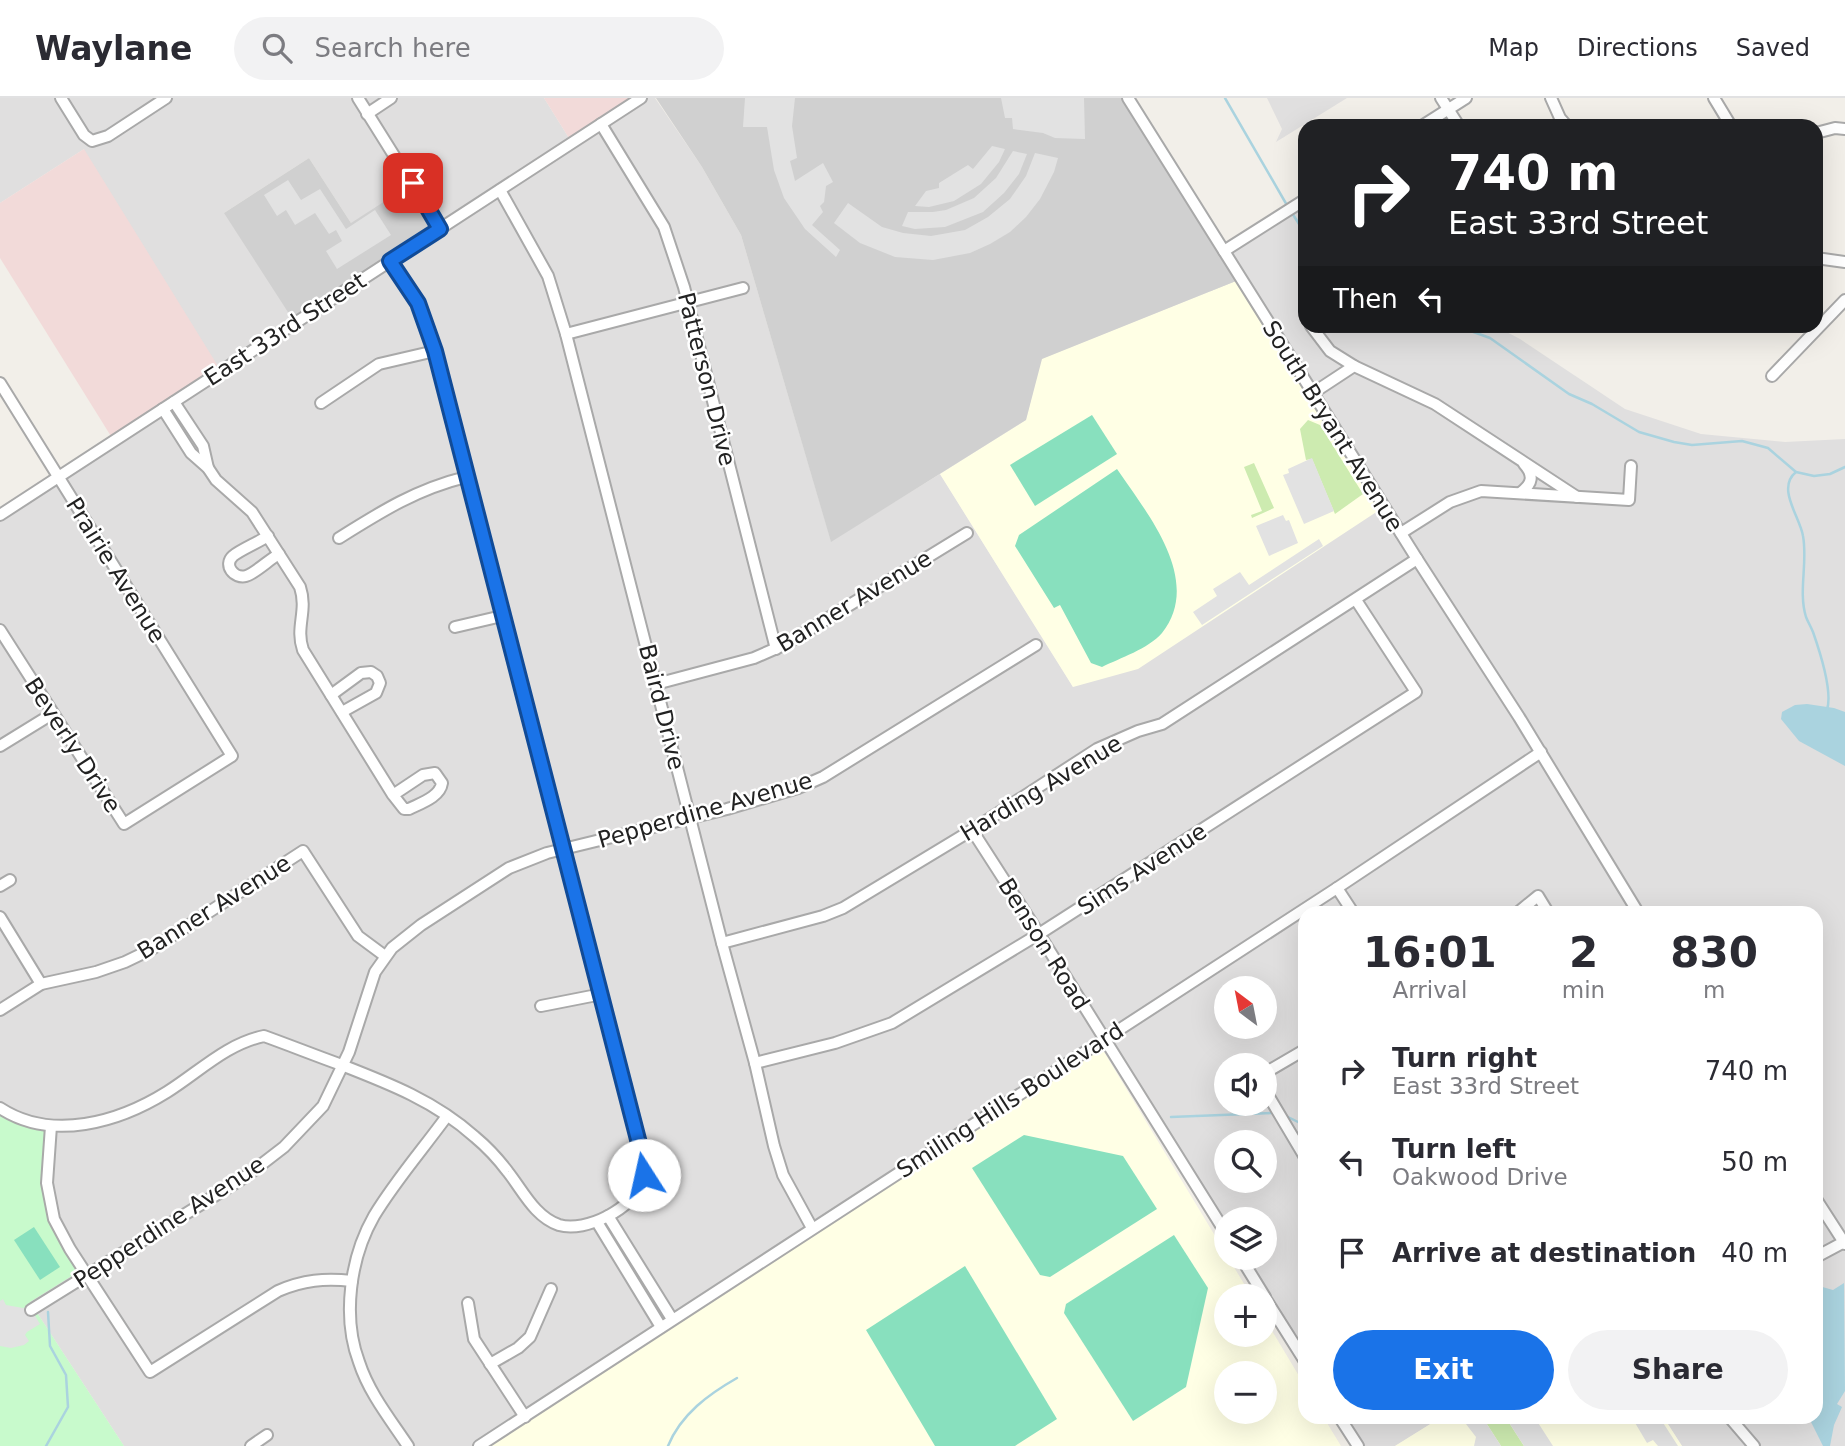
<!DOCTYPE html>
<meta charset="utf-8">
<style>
:root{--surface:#fff;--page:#f2f2f3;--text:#2b2b33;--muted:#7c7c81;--line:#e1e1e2;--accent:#1a73e8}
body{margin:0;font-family:"DejaVu Sans",sans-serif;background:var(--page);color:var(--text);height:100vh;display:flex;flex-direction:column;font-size:26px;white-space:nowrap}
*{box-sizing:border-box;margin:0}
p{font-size:23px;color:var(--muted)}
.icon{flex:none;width:38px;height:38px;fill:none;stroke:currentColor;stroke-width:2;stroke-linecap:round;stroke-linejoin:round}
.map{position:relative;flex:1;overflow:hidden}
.panel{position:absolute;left:1298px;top:808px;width:525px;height:518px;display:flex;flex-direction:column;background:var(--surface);border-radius:21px;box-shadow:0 7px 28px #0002}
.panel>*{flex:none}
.banner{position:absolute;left:1298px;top:21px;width:525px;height:214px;border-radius:21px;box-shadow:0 7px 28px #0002;background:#202124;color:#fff;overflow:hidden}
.needle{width:46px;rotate:328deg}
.fabs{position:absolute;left:1214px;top:878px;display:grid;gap:14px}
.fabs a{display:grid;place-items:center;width:63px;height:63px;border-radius:50%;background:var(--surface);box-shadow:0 7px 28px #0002;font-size:35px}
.pin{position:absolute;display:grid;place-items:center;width:60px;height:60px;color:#fff;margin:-30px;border-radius:14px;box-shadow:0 4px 10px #0006}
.me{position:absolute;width:77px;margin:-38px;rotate:350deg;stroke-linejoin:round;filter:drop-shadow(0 0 5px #0008)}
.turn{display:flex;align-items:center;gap:24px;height:147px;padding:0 35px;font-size:32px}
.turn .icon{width:91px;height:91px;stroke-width:2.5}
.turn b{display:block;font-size:49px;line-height:60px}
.then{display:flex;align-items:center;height:66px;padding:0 35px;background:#0003;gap:14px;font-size:26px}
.eta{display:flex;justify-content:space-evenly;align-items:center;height:119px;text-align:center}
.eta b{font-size:42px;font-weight:600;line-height:49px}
.action{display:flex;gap:14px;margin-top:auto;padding:14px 35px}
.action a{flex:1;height:80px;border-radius:42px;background:var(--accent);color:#fff;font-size:28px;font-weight:600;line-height:80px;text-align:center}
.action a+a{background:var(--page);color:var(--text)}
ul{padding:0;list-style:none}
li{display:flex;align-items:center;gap:21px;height:91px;padding:0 35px}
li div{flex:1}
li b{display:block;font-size:26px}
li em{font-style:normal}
header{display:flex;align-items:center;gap:42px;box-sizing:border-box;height:98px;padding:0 35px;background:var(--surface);border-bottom:2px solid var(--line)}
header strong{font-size:33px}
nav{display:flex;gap:38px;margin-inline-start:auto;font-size:24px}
.search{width:490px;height:63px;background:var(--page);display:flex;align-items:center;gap:18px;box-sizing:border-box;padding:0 24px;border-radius:38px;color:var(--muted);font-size:26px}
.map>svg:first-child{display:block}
</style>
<header>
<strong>Waylane</strong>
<div class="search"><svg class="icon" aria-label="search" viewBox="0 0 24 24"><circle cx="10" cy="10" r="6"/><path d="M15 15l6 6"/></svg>Search here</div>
<nav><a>Map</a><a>Directions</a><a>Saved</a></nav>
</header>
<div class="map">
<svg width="1845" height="1348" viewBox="0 0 1845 1348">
<rect width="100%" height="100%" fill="#f2efe9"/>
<g fill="#e0dfdf" fill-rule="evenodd">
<path d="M0,0H544L572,45L641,0H655L702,69L741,137L831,443L940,376L1073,589L1224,153L1306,107V228H1495L1520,241L1625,311L1701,336L1785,344L1845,341V1348H1682L1664,1320H1816V816H1306L1305,1265L1241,1160H1265V1122H1227V1138L1104,942L479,1348H124L30,1204L3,1012L0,1017V417L114,343L84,51L0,105ZM309,60L351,125L224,115ZM1227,891H1265V929H1227ZM1227,968H1265V1006H1227ZM1227,1045H1265V1083H1227Z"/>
<path d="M1267,0H1347L1276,44L1282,31Z"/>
<path d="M1340,1320H1440L1395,1348H1358Z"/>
</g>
<g fill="#f2dad9">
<path d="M544,0H641L572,45Z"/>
<path d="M84,51L221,273L114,343L0,160V105Z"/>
</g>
<g fill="#ffffe5" fill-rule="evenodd">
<path d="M1241,181L1384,409L1138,571L1073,589L940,376L1026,322L1041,261Z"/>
<path d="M1101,949L1252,1199H1227V1237H1265V1221L1305,1288L1306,1320H1324L1341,1348H490ZM1227,1276H1265V1314H1227Z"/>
<path d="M1440,1320H1664L1682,1348H1395Z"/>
</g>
<g fill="#d0d0d0">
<path d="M656,0H1128L1241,181L1042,261L1026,322L831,444L741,137L702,69Z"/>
<path d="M309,60L351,125L413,85L440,131L295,225L224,115Z"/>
</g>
<g fill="#cdebb0">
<path d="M1308,322L1320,327L1363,396L1335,416L1312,361L1306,362L1300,331Z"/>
<path d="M1254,365L1274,410L1252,420L1251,417L1262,413L1244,369Z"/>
<path d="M1483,1320H1506L1524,1348H1501Z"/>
</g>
<path fill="#c8facc" d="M3,1012L51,1028L48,1098L83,1171L30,1204L124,1348H0V1017Z"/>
<g fill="#88e0be">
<path d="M1092,317L1117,356L1035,408L1010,367Z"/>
<path d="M1117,371C1146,414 1204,482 1162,535C1148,551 1120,560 1102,569L1091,565L1060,507L1054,510L1015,448L1019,437Z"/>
<path d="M1024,1037L1123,1058L1157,1111L1050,1179L1040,1177L972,1070Z"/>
<path d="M34,1129L60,1169L40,1182L14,1142Z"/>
<path d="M1174,1137L1208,1190L1186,1289L1133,1323L1064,1215L1066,1206Z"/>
<path d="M965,1168L1057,1321L1015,1348H935L866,1232Z"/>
</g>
<g fill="#e2e2e2">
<path d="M745,0H795L792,28L797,60L790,63L795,83L823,65L833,84L826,88L824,104L820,108L823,114L812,127L840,152L836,159L805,131L784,100L774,72L767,29H743Z"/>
<path d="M1001,0H1084L1085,41L1055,40L1043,35L1013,31L1012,20H1005Z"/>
<path d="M992,48L1005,51L999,64L981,86L954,103L929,109L915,108L926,93L939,90V85L968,67L973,71Z"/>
<path d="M1013,53L1027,56L1019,76L1004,95L983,114L945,129L915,131L902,128L908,114H933L946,112L974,100L996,80Z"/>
<path d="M1035,55L1058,60L1054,74L1040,101L1026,119L1010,134L990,146L970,155L933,162L895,159L860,145L834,125L848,105L882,129L903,135L931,138L965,132L988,119L1010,101L1026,78Z"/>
<path d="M288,82L301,102L320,91L346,131L375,112L391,137L337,171L326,153L342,143L336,132L329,136L315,115L295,127L286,112L277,118L264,97Z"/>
<path d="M1312,360L1334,413L1304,426L1283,377L1289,375L1288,371Z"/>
<path d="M1283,417L1286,423L1289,422L1298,445L1269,458L1256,428Z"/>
<path d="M1319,441L1323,448L1202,527L1193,514L1217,498L1213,491L1240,474L1249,487Z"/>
<path d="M3,1201L6,1207L23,1210L29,1208L40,1226L27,1234L25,1237L29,1243L24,1247L11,1250L0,1248V1203Z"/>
<path d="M1476,1320H1483L1501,1348H1474L1476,1339L1466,1326Z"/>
<path d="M1506,1320H1535L1553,1348H1524Z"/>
<path d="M1639,1320H1660L1678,1348H1658L1653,1342L1647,1345L1634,1323Z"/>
</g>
<g fill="#aad3df">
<path d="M1807,606L1834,610L1845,614V668L1799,643L1781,621L1782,614L1795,607Z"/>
<path d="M1844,1185L1845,1293L1837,1306L1842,1309L1834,1327L1830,1348H1823L1811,1324L1802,1320H1816L1817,1190L1819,1188L1833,1192Z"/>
</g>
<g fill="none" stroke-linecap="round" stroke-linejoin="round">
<g stroke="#aad3df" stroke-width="2.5">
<path d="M1225,0L1288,109"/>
<path d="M1292,115L1306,137"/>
<path d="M1457,228L1490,240L1569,296L1592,306L1639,334L1674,344L1692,347L1742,343L1768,350L1796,374L1814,378L1830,376L1845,369"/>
<path d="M1796,374C1776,390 1800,419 1803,438C1808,465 1798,493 1806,519C1808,524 1811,529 1813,534C1820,554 1833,593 1827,612"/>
<path d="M1286,1018L1306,1028"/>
<path d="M1171,1019L1273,1015"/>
<path d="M46,1348L68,1309L66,1277L50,1248L48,1214"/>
<path d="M668,1348C681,1316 709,1296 737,1280"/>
</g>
<defs>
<g id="minor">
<path d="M61,0L84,37L92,43L108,38L166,0"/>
<path d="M358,0L440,131"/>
<path d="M1128,0L1417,461L1519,619L1639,816"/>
<path d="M1441,0L1459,28"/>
<path d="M1551,0L1560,20L1567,28"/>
<path d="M1714,0L1731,28"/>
<path d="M367,16L391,0"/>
<path d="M601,26L664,129L684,189L776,551"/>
<path d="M1422,28L1466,0"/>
<path d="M1816,35L1835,30L1845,31"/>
<path d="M500,92L548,178L566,236L722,845L755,965L774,1048L783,1077L812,1130"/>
<path d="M1224,153L1306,101"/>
<path d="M1816,160L1845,164"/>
<path d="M1311,228L1330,253L1354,268"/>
<path d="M566,236L743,190"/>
<path d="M1772,278L1845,202"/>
<path d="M0,285L232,658L124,726L0,532"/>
<path d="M1313,295L1354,268L1435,306L1577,399"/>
<path d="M174,304L203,348L208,370"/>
<path d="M321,305L379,266L435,253"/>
<path d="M163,311L191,355L208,370L216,382L252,414L300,489C308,513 295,529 303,552L393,697L423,677L435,675L442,685C440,699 421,705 409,711H404L393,697"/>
<path d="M1520,395C1533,386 1534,377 1524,366"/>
<path d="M0,417L641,0"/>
<path d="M1401,435L1450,404L1481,393L1629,402L1631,368"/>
<path d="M268,438C259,444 240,452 233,458C223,467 234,481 246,478C254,476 270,461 279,456"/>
<path d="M339,440C382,413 417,391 466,379"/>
<path d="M455,529L502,518"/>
<path d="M656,586L754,560L786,546L967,435"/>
<path d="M331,597L361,575L371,574L377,578L380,585L376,595L342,614"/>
<path d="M0,648L52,616"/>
<path d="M972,732L1039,836L1227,1137"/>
<path d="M0,788L10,782"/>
<path d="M1337,790L1354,816"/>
<path d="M1516,816L1538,798L1549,816"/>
<path d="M0,819L41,886"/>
<path d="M722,845L823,818L843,810L972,732L1097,651L1138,633L1162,626L1417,461"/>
<path d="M541,908L602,896"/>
<path d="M0,912L41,886L96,874L125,864L152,851L303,753L358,838L385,858"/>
<path d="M755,965L835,945L892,925L1039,836L1416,594L1356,502"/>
<path d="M1265,975L1306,951"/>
<path d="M1265,992L1306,1061"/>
<path d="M0,1010C52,1044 119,1024 167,994C199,974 226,946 264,938C289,947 314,957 339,966C388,985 435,1003 475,1039C487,1049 499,1062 508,1074C523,1093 535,1119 559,1127C586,1135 634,1110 643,1083C646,1074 643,1065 642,1057L435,253L418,205L390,163"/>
<path d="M51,1028L47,1085L54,1121L70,1151L150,1274L278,1193C303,1182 325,1180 352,1183"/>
<path d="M1816,1101L1845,1146"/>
<path d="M608,1118L672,1221"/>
<path d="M597,1124L661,1229"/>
<path d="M1816,1159L1844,1144"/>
<path d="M1241,1160L1265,1199"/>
<path d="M1265,1200L1306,1265"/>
<path d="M468,1205L474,1241L525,1319"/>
<path d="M31,1212L245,1079L284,1049L323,1008L349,954L375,874L392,850L421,827L509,770L547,755L727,711L798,690L823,679L1036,547"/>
<path d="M490,1266L518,1250L530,1239L551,1191"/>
<path d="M1340,1320L1358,1348"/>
<path d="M1730,1320L1754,1348"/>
<path d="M251,1348L267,1337"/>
<path d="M408,1348C390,1321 369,1295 359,1264C342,1219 350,1160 374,1118C395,1083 423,1051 447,1018"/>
<path d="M479,1348L1337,790L1541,654"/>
</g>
</defs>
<use href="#minor" stroke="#a9a9a9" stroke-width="14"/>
<use href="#minor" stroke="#fff" stroke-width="10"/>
</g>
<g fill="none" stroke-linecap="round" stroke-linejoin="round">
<defs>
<path id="route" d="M413,85L440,131L390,163L418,205L435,253L642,1057L644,1077"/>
</defs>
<use href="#route" stroke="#114b97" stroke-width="18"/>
<use href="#route" stroke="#1a73e8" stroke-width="12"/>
</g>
<g text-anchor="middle" stroke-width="5" stroke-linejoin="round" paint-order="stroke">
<g font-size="23" fill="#222" stroke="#fff">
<text transform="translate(285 231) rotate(-33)" y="8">East 33rd Street</text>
<text transform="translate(707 281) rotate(76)" y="8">Patterson Drive</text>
<text transform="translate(1333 328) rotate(58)" y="8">South Bryant Avenue</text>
<text transform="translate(116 472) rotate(58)" y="8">Prairie Avenue</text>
<text transform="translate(854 503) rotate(-31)" y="8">Banner Avenue</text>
<text transform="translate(662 609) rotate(76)" y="8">Baird Drive</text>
<text transform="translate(73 647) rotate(57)" y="8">Beverly Drive</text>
<text transform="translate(1041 690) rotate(-31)" y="8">Harding Avenue</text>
<text transform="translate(705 712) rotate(-16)" y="8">Pepperdine Avenue</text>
<text transform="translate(1142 771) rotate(-33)" y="8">Sims Avenue</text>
<text transform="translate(214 809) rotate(-32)" y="8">Banner Avenue</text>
<text transform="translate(1044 846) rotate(58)" y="8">Benson Road</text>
<text transform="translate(1010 1002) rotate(-33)" y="8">Smiling Hills Boulevard</text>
<text transform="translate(169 1124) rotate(-33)" y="8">Pepperdine Avenue</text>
</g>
</g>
</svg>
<div class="fabs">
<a><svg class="needle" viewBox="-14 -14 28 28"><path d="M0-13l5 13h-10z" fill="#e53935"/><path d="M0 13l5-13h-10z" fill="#7c7c81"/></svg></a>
<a><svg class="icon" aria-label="sound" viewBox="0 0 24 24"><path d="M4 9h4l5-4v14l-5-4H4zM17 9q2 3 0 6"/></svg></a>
<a><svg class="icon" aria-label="search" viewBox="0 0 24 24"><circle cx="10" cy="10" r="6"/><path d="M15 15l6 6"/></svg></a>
<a><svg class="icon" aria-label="layers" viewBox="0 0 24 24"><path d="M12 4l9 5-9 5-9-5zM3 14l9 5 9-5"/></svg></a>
<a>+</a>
<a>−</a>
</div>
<div class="pin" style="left:413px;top:85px;background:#d93025"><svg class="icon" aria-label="arrive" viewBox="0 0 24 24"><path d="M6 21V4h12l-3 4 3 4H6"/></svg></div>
<svg class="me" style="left:644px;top:1077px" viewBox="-20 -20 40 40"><circle r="19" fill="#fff"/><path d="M0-13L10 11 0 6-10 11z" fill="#1a73e8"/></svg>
<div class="banner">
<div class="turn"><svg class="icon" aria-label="right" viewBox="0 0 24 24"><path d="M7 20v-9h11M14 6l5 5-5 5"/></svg><div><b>740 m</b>East 33rd Street</div></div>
<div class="then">Then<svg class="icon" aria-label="left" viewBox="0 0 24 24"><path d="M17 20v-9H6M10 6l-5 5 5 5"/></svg></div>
</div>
<section class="panel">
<div class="eta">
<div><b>16:01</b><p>Arrival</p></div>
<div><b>2</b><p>min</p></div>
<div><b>830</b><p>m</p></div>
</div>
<ul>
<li><svg class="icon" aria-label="right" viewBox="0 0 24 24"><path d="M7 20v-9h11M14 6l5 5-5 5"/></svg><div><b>Turn right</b><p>East 33rd Street</p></div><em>740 m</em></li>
<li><svg class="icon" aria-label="left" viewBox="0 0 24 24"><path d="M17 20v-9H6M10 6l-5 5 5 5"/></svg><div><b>Turn left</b><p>Oakwood Drive</p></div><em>50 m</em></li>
<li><svg class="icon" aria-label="arrive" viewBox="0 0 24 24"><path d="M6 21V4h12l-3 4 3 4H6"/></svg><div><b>Arrive at destination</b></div><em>40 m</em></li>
</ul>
<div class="action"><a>Exit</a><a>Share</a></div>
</section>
</div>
